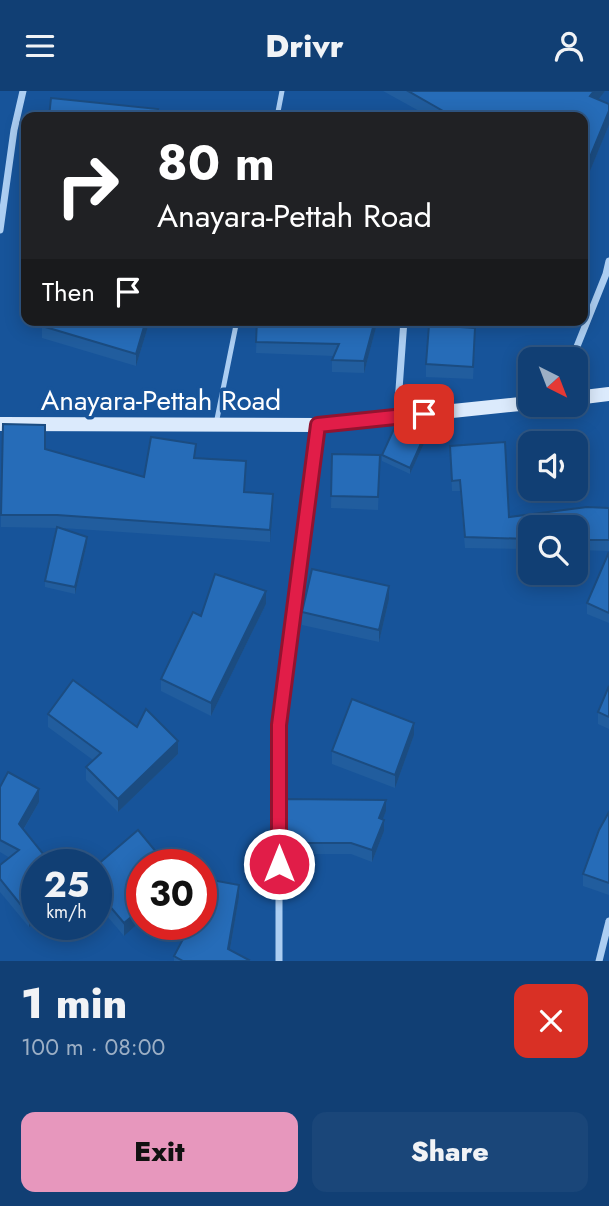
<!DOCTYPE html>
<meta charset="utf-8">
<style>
:root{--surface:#113f74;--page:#1a4679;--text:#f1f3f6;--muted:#9cafc5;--line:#305886;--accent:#e797bd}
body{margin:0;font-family:Jost,sans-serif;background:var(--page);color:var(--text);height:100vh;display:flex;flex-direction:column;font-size:26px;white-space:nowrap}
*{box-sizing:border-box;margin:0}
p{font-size:23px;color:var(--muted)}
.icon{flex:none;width:38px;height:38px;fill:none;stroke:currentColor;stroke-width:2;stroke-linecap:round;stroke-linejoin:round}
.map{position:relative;height:870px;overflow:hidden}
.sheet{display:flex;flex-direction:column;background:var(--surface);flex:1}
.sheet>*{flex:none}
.guide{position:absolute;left:21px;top:21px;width:567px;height:214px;border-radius:14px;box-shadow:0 4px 18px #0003,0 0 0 2px var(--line);background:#202124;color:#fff;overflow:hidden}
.needle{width:46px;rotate:138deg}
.buttons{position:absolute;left:518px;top:256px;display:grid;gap:14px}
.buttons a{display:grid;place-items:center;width:70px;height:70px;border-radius:14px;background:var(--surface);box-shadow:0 4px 18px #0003,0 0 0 2px var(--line);font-size:35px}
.speed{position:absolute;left:21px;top:758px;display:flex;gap:14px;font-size:35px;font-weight:700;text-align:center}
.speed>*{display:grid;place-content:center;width:91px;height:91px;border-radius:50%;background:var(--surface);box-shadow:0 4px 18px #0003,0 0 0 2px var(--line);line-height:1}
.speed small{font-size:18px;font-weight:400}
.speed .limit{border:10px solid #d22;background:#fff;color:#111}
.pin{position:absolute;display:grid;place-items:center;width:60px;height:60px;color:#fff;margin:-30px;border-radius:14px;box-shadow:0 4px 10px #0006}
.me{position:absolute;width:77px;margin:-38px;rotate:0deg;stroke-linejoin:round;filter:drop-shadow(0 0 5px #0008)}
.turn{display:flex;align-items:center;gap:24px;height:147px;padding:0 21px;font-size:32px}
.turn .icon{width:91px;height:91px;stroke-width:2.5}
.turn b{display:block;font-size:49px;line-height:60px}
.then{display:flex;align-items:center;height:66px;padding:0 21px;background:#0003;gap:14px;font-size:26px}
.round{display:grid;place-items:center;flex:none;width:74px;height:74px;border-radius:14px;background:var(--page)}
.head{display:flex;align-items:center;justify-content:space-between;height:119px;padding:0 21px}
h1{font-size:42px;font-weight:800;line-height:52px}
.primary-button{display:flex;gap:14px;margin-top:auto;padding:14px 21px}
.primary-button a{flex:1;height:80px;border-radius:14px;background:var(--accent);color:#111;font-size:28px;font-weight:800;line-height:80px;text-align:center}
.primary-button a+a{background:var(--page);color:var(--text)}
header{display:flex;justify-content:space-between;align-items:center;height:91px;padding:0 21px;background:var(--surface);font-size:32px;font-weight:800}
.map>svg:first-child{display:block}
</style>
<header><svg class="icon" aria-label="menu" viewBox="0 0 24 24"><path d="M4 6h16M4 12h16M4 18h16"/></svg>Drivr<svg class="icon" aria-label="person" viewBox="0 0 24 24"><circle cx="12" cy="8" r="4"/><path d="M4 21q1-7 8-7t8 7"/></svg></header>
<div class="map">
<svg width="609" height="870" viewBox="0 0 609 870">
<rect width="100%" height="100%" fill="#17549a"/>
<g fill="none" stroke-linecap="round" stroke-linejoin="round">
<g stroke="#accef2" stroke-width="5">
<path d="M277,26L282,0"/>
<path d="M216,333L237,229"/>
</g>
<g stroke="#accef2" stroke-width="7">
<path d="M0,139L14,39L23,0"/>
<path d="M572,268L606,183L609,170"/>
<path d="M397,326L404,229"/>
<path d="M279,870V634L318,334"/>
<path d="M599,870L609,830"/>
</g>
<g stroke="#dbeafc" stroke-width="14">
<path d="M576,307L609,303"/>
<path d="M0,333L318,334L530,312"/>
</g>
</g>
<g fill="#215d9e">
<path d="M383,0H605L598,8L609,13V34L583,97V26H430Z"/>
<path d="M44,229H150L136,275L42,247V235Z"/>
<path d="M257,229H378L364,282L332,281V269L334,265L256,262Z"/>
<path d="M475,250L473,288L426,286V273Z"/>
<path d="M427,346L410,383L382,370V364Z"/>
<path d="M450,355L509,426L609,417V460L576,459V436H530V458L465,457L460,400H452Z"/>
<path d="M45,358L144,386L196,367L246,383L244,401L273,416L270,451L62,437L87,452L75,503L45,496V490L56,437L1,436V424Z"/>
<path d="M332,363L380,364L378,419L331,417Z"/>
<path d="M609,461V532L587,523V512Z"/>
<path d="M389,508L379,551L302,534V521Z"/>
<path d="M266,513L211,625L161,600V588L201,525Z"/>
<path d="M609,595V638L598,633V621Z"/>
<path d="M48,623L137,636L178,663L118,721L86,689V676L93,669L48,636Z"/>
<path d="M414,644L395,697L332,673V660Z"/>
<path d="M0,696L39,711L24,738L52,774L29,836L0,801V774L10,767L0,761Z"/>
<path d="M285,708L386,720L383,728L384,740L372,771L351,763H285Z"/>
<path d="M609,721V804L583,795V783Z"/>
<path d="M142,774V829L124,845L96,812V775Z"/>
<path d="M239,806L230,859L249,870H174V865Z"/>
</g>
<g fill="#1b4c81">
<path d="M594,0H605L590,19V5Z"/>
<path d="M609,20V34L583,97V83Z"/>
<path d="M146,229H150L136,275V263Z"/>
<path d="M375,229H378L364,282V270Z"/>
<path d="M427,339V346L410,383V377Z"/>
<path d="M273,403V416L270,451V439Z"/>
<path d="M87,446V452L75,503V496Z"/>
<path d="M389,495V508L379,551V539Z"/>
<path d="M266,500V513L211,625V612Z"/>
<path d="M414,632V644L395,697V684Z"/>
<path d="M178,650V663L118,721V708Z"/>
<path d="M39,698V711L19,746V733Z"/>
<path d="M386,709V720L379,738V727Z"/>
<path d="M384,729V740L372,771V759Z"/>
<path d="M239,794V806L228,870V858Z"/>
<path d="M142,817V829L124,845V832Z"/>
<path d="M37,818V830L29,836V824Z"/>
</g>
<g fill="#266cb8" stroke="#1b4c81" stroke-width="2">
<path d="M408,0H594L590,5L609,13V20L583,83V26H442L443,20Z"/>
<path d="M51,7L158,18L155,26H49Z"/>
<path d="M44,229H146L136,263L42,235Z"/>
<path d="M257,229H375L364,270L332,269L339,253L256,251Z"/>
<path d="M429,234L475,237L473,276L426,273Z"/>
<path d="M403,328L427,339L410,377L382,364L398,329Z"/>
<path d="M3,333L45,334V358L144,386L151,346L196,353L194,367L246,370L244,401L273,403L270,439L57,424H1Z"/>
<path d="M505,351L509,426L587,416L609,417V449H576V436H530V448L465,446L460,389L452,390L450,355Z"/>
<path d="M332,363L380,364L378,406L331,405Z"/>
<path d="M57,436L87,446L75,496L45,490Z"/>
<path d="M609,461V522L587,512Z"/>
<path d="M312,478L389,495L379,539L302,521Z"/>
<path d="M215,483L266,500L211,612L161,588L193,521L201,525Z"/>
<path d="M73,589L137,636L146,618L178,650L118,708L86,676L101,662L48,623Z"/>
<path d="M609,595V626L598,621Z"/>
<path d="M352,608L414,632L395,684L332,660Z"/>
<path d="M8,681L39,698L19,733L52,774H37V818L29,824L0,788V774L19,759L0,749V696Z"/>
<path d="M285,708L386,709L379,727L384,729L372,759L351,752H285Z"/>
<path d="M609,721V792L583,783L599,739Z"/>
<path d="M138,739L167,774H142V817L124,832L96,799V775Z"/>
<path d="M201,787L239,794L228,858L249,869L248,870H183L174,865L191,833H201Z"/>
</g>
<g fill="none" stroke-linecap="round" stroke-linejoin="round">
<defs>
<path id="route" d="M279,773V634L318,334L424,323"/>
</defs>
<use href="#route" stroke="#92132f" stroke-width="18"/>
<use href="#route" stroke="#e11d48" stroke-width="12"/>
</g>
<g text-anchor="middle" stroke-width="7" stroke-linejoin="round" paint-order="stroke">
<g font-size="28" fill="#fff" stroke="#17549a">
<text x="161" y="319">Anayara-Pettah Road</text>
</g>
</g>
</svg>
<div class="buttons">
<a><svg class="needle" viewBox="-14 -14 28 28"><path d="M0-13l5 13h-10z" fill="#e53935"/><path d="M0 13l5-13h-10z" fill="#9cafc5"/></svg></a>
<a><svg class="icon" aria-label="sound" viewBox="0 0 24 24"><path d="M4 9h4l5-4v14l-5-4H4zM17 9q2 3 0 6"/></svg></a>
<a><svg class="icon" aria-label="search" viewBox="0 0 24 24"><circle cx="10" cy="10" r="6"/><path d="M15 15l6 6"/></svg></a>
</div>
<div class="speed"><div>25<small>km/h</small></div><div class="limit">30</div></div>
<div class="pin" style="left:424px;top:323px;background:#d93025"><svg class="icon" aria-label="arrive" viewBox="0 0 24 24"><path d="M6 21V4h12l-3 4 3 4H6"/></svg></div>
<svg class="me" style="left:279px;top:773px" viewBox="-20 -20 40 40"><circle r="17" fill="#e11d48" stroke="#fff" stroke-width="3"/><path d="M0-11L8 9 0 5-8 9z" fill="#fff"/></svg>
<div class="guide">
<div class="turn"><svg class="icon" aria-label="right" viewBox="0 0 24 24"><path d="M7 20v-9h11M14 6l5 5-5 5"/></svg><div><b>80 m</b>Anayara-Pettah Road</div></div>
<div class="then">Then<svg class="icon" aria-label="arrive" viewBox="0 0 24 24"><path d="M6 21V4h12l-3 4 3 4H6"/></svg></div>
</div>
</div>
<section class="sheet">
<div class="head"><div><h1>1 min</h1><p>100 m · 08:00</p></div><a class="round" style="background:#d93025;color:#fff"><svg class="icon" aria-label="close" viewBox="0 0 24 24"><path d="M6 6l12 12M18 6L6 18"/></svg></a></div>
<div class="primary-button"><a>Exit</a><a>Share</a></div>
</section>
